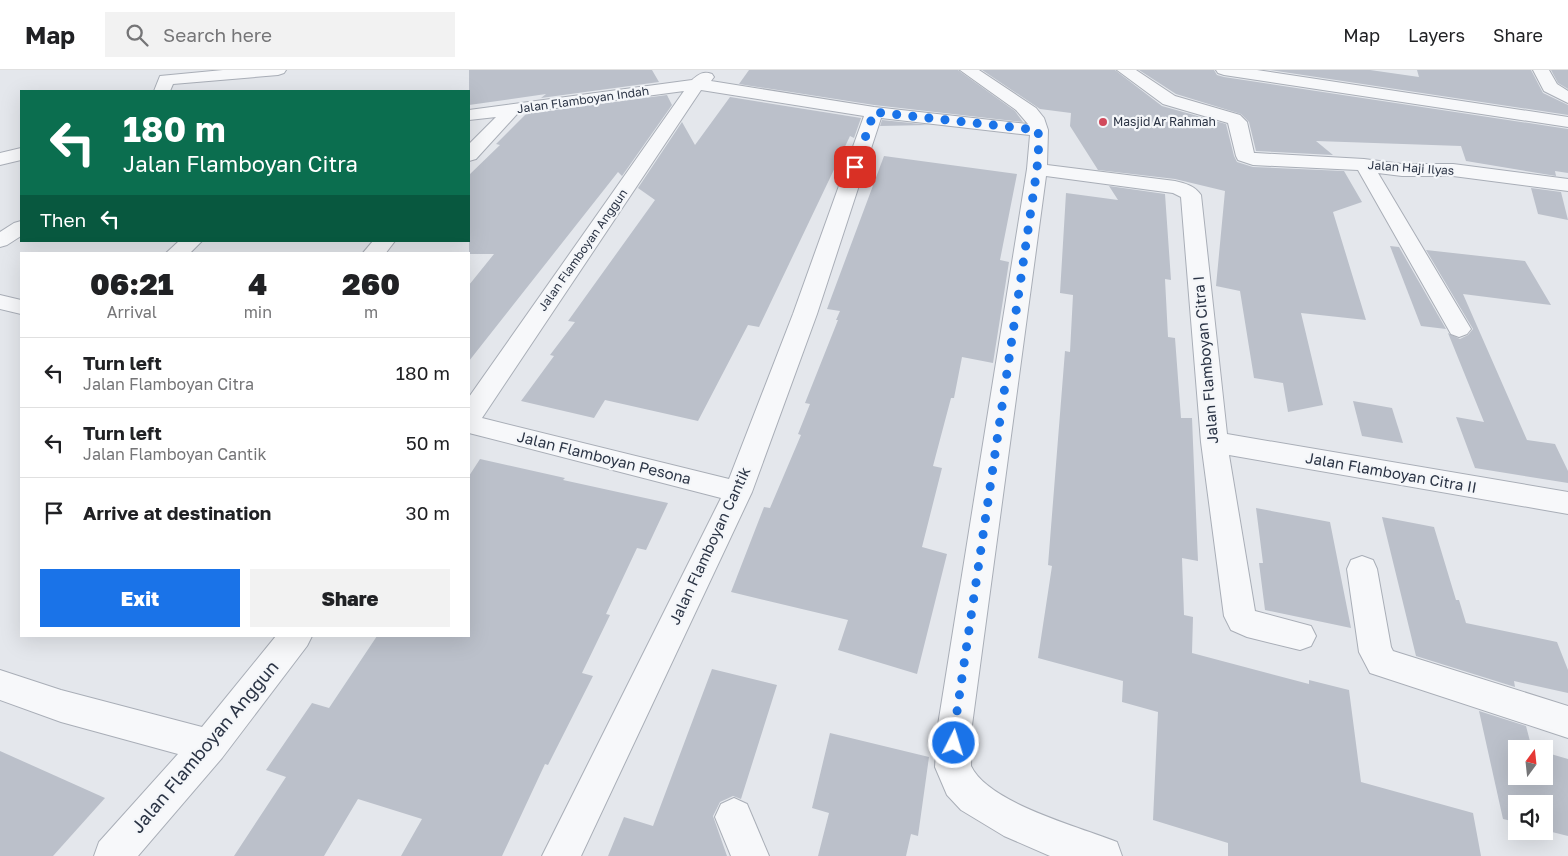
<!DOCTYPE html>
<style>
:root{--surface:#fff;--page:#f2f2f2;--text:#202124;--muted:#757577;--line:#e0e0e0;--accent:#1a73e8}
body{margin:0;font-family:"Golos Text",sans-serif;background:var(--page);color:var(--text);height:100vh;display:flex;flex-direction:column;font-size:19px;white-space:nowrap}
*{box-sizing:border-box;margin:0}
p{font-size:16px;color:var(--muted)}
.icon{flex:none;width:28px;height:28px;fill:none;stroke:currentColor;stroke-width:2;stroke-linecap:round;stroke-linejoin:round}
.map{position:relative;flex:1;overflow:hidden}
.panel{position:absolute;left:20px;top:182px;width:450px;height:385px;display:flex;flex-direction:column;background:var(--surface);border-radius:0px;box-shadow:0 5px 20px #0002}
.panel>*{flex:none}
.hud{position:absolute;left:20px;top:20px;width:450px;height:152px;border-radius:0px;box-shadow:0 5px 20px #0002;background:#0b6e4f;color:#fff;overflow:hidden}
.needle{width:32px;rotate:15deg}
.fabs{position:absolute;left:1508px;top:670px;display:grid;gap:10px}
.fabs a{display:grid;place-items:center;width:45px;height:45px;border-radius:0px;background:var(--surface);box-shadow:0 5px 20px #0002;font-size:25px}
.pin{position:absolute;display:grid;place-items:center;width:42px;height:42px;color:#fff;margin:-21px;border-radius:10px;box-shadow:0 2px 8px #0006}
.me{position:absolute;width:55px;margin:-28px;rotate:5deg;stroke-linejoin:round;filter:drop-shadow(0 0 4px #0008)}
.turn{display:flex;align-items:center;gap:18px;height:105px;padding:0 20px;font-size:22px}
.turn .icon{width:65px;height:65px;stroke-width:2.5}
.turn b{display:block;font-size:35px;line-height:42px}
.then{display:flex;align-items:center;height:48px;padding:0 20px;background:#0003;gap:10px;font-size:19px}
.eta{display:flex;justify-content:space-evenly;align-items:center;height:85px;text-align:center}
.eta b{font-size:30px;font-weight:800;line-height:35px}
.action{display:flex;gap:10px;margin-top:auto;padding:10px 20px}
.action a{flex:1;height:58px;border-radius:0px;background:var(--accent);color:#fff;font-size:20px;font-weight:800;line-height:58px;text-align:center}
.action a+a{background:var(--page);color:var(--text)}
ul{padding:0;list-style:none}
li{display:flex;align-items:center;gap:15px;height:70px;padding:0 20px;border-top:1px solid var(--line)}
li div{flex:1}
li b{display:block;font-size:19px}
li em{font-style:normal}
header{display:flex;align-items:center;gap:30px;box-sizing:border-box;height:70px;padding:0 25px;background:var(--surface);border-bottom:1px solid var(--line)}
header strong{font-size:24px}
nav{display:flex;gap:28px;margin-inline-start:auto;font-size:18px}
.search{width:350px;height:45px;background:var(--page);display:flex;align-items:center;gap:12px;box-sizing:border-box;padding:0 18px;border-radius:0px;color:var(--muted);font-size:19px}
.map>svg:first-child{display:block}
</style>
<header>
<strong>Map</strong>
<div class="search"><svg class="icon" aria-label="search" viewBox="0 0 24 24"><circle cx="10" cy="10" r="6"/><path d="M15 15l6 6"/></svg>Search here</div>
<nav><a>Map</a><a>Layers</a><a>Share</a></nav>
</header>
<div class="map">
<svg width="1568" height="786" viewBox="0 0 1568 786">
<rect width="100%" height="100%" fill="#e4e7ec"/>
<g fill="#bbc0ca">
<path d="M469,0H652L659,12L541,28L546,24L469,35Z"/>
<path d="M749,0H958L1015,41L1023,52L874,35L739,14Z"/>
<path d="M982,0H1115L1162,36L1226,54L1234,86L1237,92L1253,97L1344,101L1362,132L1333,142L1366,250L1301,243L1323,335L1288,342L1283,313L1254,308L1240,221L1216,216L1225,121L1175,109L1098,100L1070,56L1071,43L1040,39Z"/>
<path d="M1139,0H1214L1217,5L1224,7L1568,59V103L1555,101L1556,106L1466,91L1461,76L1316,71L1333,85L1256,81L1249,52L1241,44L1176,24Z"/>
<path d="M1270,0H1370L1419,7L1417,0H1531L1543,23L1568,35V45Z"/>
<path d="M1551,0H1568V19L1558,13Z"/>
<path d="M667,25L672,35L622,106L618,102L469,291V215L494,184H469V105L500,75L496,74L526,44Z"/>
<path d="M730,27L861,48L854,68L850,66L759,257L748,255L698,351L605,330L594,348L521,331L554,286L550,285L575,252L568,251L655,130L638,118L682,52L695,75Z"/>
<path d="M882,50L930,55L880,56Z"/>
<path d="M884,86L1017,104L1000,190L1009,192L993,293L962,287L954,328H951L933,396L942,398L922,477L947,484L917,604L838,580L848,550L731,522L764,437L770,438L801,365L798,364L810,334L805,333L838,250H836L840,241L827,239Z"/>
<path d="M1109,116L1165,124L1171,210L1165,209L1168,267L1175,268L1181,348H1192L1193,373L1198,491L1182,488L1184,545L1193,547L1192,583L1309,614V610L1349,620L1361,712L1473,743L1481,786H1228V773L1153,750L1158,642L1122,632L1123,611L1038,588L1052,496L1048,495L1065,281L1070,282L1073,225L1060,223L1066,123L1118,130Z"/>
<path d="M1531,118L1561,122L1568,150L1538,144Z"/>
<path d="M1390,176L1399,177L1446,259L1421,256Z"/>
<path d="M1426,180L1525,191L1551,235L1463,224L1527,370L1555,374L1568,401V413L1475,398L1456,347L1484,352L1448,263L1460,269L1468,265L1473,259Z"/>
<path d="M1353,331L1392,338L1403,373L1362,366Z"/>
<path d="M480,389L565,408L563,410L668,433L646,480L637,478L606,544L610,545L582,603L593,606L548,695L545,694L502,786H401L422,749L358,729L324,786H234L286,707L266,700L312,633L329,638L377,566H469V406Z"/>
<path d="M1256,438L1330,452L1351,558L1265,540L1259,493H1263Z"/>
<path d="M1382,447L1434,457L1456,530H1459L1466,553L1557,572L1568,600V623L1514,611L1515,617L1416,586Z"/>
<path d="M712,599L777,615L741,729L733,726L720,732L713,746L727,786H608L624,747L653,756Z"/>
<path d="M1479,641L1526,656L1532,679H1516V706H1544V682L1568,689V766L1544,760V734H1516V752L1503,749Z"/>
<path d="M830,663L929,687L918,766L911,764L906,786H818L829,743L812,738Z"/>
<path d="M0,681L105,728L53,786H0Z"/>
</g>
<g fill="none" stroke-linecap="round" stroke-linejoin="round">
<defs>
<g id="minor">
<path d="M223,0H286L284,3L278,5L173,14L170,21H154L160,6Z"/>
<path d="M960,0H979L1036,38L1044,48L1048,60L1047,95L1175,111C1186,114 1194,115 1201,125L1227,364L1568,422V444L1229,385L1255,541L1311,556L1316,566L1311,576L1300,580L1247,567L1231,560L1224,546L1201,372L1181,127L1173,123L1046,106L972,655L971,696C988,733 1080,757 1117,772L1122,786H1050L1004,766L961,740L947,725L935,697L938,655L1027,99L1030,65L881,48L817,244L752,422L581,786H542L721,428L469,363V327L684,21L518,43L476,89L469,91V74L496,47L469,50V40L692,10C699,4 703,1 712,4L714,7L711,11L874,37L1028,54L1016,40ZM701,20L864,46L793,244L729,409L482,348Z"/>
<path d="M1117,0H1136L1175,26L1240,45L1247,52L1254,83H1256L1364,89L1402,94H1453L1568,109V121L1453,106H1402L1378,103L1471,259L1467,264L1459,267L1451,264L1358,100L1253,95L1238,90L1236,86L1228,53L1163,34Z"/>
<path d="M1216,0H1257L1568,47V57L1224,5L1218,3Z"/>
<path d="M1533,0H1549L1557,14L1568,21V33L1544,21Z"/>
<path d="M21,78V90L0,95V83Z"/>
<path d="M21,151V166L7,175L0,177V162L14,153Z"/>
<path d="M179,171H202L189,184H165Z"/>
<path d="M373,171H395L385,184H362Z"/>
<path d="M0,225L21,230V244L0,239Z"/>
<path d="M1362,486L1373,490L1377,499L1391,577L1393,581L1568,636V668L1370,603L1359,582L1347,499L1351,490Z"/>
<path d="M276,566H312L307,576L222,688L138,786H94L99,772L178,684L61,652L0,630V600L61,620L202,657Z"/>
<path d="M734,728L747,734L769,786H731L715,747L721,734Z"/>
</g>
</defs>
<use href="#minor" stroke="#a9aeb7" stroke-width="2"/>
<use href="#minor" fill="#f7f8fa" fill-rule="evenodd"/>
</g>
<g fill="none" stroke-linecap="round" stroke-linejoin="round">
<path stroke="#1a73e8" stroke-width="9" stroke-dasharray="0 16.2" d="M855,97L874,42L1038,60L1039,72L1037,99L955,655L954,673"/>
</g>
<circle fill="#d1495b" stroke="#f4f6f9" stroke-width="2" cx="1103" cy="52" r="5"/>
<g text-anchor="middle" stroke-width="4.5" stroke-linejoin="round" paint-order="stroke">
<g font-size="12" fill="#2b3445" stroke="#f4f6f9">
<text transform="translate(583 30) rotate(-8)" y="4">Jalan Flamboyan Indah</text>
<text transform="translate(1411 98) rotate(4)" y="4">Jalan Haji Ilyas</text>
<text transform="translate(583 180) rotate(-55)" y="4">Jalan Flamboyan Anggun</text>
</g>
<g font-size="12" fill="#2b3445" stroke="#f4f6f9" text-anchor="start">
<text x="1113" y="56">Masjid Ar Rahmah</text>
</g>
<g font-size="15" fill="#2b3445" stroke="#f4f6f9">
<text transform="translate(1206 290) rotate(-95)" y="5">Jalan Flamboyan Citra I</text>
<text transform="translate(604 388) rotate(14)" y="5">Jalan Flamboyan Pesona</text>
<text transform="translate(1391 403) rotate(10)" y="5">Jalan Flamboyan Citra II</text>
<text transform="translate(710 476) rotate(-65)" y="5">Jalan Flamboyan Cantik</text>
</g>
<g font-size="18" fill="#2b3445" stroke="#f4f6f9">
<text transform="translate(205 677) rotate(-50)" y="6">Jalan Flamboyan Anggun</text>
</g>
</g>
</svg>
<div class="fabs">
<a><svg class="needle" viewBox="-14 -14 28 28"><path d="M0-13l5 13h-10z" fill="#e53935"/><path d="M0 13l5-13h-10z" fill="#757577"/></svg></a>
<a><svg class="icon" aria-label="sound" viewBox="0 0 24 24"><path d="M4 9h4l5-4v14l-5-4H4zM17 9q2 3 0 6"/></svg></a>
</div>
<div class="pin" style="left:855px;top:97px;background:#d93025"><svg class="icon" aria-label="arrive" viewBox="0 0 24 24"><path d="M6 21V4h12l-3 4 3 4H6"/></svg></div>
<svg class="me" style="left:954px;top:673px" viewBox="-20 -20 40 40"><circle r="17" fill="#1a73e8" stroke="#fff" stroke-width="3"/><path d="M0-11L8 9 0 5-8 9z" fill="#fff"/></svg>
<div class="hud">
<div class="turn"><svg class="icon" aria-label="left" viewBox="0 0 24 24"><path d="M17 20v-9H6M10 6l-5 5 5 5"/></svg><div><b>180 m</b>Jalan Flamboyan Citra</div></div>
<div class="then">Then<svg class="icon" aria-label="left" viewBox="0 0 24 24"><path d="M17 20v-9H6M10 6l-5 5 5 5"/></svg></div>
</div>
<section class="panel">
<div class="eta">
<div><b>06:21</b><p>Arrival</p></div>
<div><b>4</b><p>min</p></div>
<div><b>260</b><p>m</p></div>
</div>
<ul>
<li><svg class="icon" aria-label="left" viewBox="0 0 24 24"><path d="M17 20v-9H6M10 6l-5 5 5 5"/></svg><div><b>Turn left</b><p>Jalan Flamboyan Citra</p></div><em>180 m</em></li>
<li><svg class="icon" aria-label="left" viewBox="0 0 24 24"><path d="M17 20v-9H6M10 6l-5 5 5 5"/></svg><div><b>Turn left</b><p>Jalan Flamboyan Cantik</p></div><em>50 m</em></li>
<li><svg class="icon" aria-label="arrive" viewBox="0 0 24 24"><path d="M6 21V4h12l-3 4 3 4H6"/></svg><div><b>Arrive at destination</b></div><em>30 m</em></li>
</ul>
<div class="action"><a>Exit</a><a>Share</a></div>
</section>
</div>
